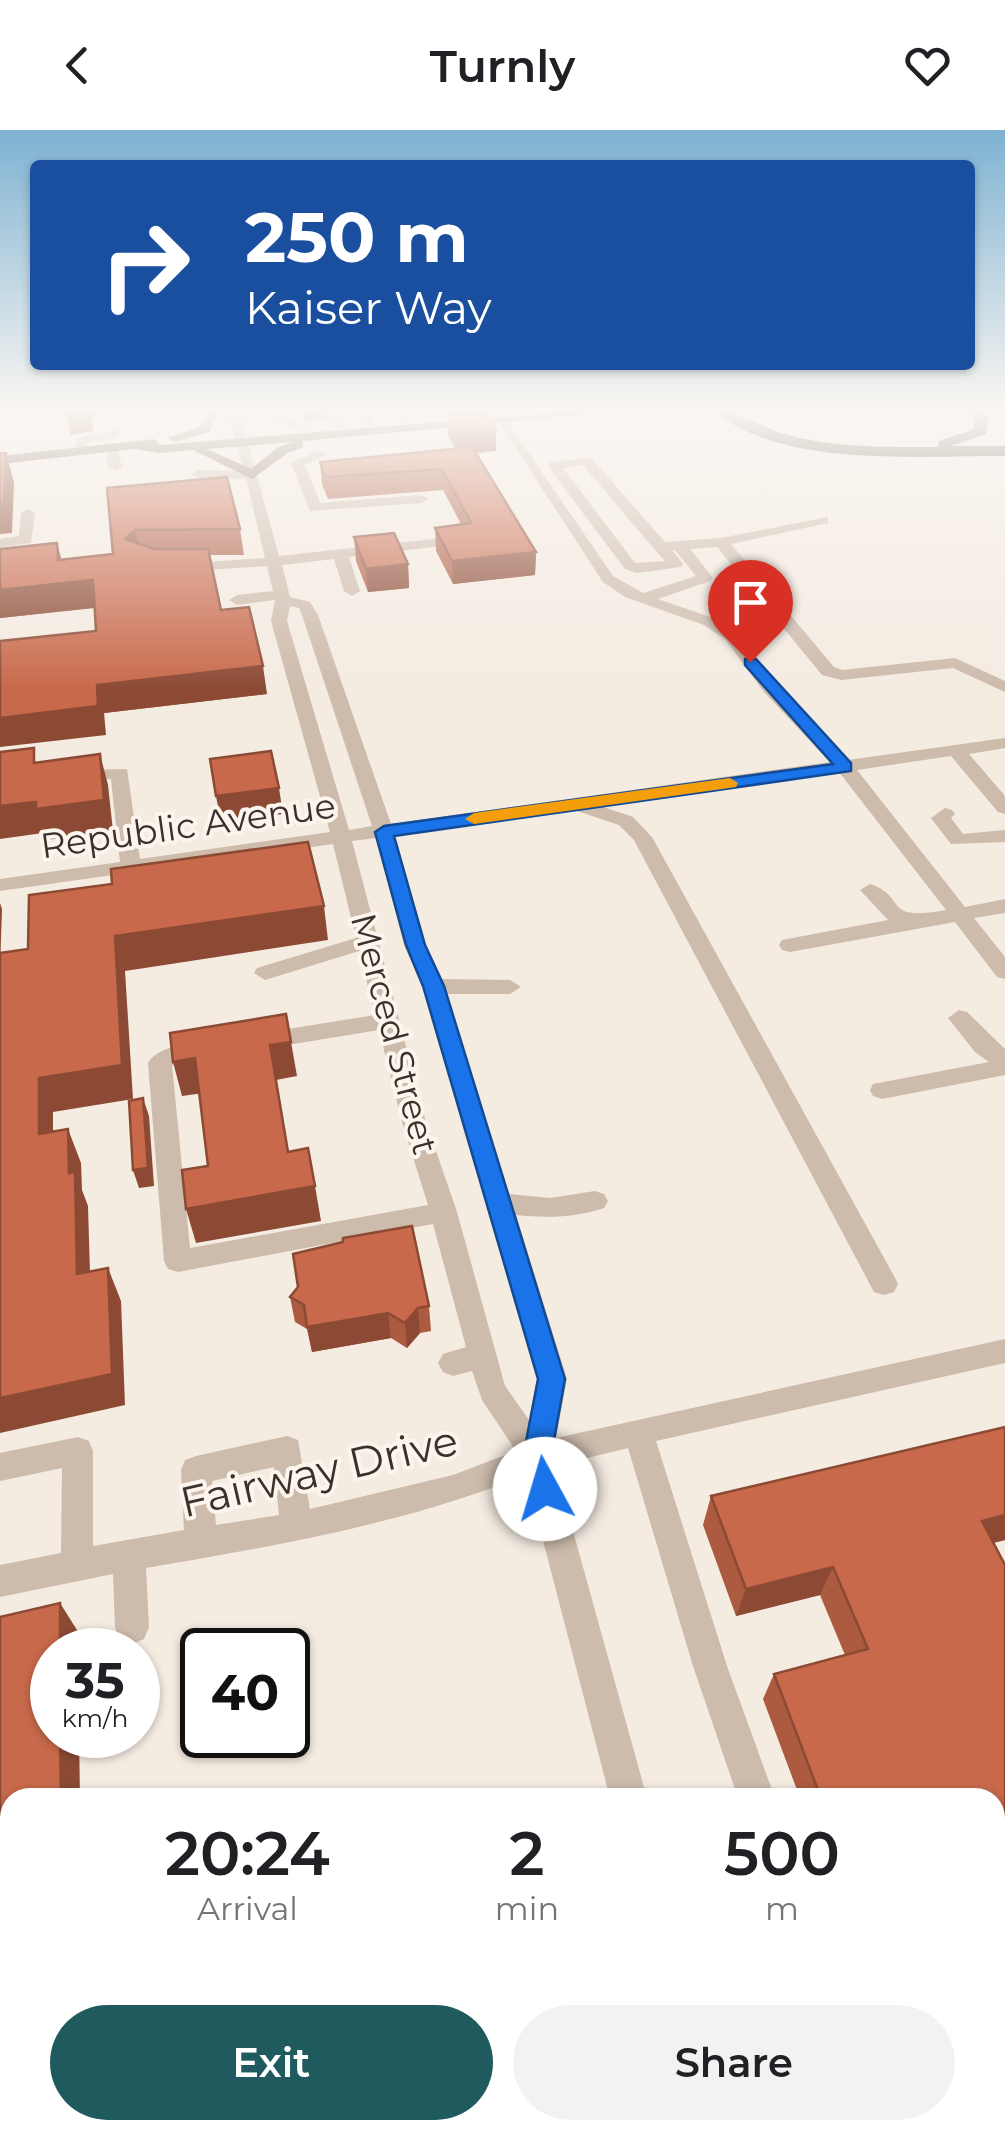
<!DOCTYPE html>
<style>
:root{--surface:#fff;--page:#f2f2f2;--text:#202124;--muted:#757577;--accent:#1f5a5e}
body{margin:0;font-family:Montserrat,sans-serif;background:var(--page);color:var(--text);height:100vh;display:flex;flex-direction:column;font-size:38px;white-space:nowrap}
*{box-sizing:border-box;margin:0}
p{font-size:32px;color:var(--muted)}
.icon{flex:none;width:55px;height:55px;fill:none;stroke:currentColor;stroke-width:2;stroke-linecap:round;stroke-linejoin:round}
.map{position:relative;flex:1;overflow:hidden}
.side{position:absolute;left:0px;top:1658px;width:1005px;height:352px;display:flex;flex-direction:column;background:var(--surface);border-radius:30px 30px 0 0;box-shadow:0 2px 8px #0004}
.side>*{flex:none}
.banner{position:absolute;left:30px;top:30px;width:945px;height:210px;border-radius:10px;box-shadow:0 2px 8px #0004;background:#1a4fa0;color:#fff;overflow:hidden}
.speed{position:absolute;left:30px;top:1498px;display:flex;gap:20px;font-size:50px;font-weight:700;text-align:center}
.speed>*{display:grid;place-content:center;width:130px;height:130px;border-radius:50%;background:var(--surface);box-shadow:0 2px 8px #0004;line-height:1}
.speed small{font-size:25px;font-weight:400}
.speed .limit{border:5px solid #111;border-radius:15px;background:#fff;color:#111}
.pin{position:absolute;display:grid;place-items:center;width:85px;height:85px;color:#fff;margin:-102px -42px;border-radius:50% 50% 50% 0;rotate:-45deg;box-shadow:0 0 10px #0007}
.pin .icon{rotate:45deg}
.me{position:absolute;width:110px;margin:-55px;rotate:354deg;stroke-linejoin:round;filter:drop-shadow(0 0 8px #0008)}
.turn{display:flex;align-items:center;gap:35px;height:210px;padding:0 50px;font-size:45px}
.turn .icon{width:130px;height:130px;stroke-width:2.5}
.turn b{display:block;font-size:70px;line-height:85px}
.eta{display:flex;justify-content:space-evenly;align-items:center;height:170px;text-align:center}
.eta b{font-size:60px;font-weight:600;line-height:70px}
.button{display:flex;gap:20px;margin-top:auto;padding:20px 50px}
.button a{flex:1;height:115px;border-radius:60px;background:var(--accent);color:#fff;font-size:40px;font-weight:600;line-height:115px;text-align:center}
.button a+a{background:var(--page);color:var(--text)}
header{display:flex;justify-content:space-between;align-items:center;height:130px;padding:0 50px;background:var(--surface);font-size:45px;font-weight:600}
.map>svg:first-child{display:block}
</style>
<header><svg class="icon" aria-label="back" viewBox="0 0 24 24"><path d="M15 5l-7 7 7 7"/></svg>Turnly<svg class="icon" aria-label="heart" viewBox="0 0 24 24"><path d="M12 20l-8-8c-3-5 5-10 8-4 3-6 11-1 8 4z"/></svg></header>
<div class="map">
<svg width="1005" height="2009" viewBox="0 0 1005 2009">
<rect width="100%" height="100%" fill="#f4ebe1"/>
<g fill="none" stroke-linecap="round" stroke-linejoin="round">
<g fill="#cdbbac" fill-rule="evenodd">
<path d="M176,277H198L181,283Z"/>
<path d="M225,277H237L239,282L274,281L308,297L302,301L272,289H241L279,426L442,408L449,412L442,416L349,427L360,461L352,466L344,461L334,429L282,435L290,467L310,472L318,485L391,694L830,632L764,562L725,509L704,495L625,467L603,452L498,291L504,287L613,446L643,463L696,446L675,420H672L683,434L681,437L637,443L625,439L549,338V332L591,328L665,412L721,408L828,387V393L731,414L834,537L842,540L955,528L1005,551V562L953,538L841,550L822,545L717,417L690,419L713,448L710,451L658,469L716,489L737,503L776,554L848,630L1005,608V618L969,624L1005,666V684L998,682L951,626L857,640L965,777L1005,769V783L974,788L1005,827V849L997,847L955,792L790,822L782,820L779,815L782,810L888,790L860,760L870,754C909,767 880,792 946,780L839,642L600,676L633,687L652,707L894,1146L898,1154L894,1162L884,1165L874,1162L634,710L619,695L574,680L395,705L426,815L441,849L510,850L521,857L510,864H447L509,1064L550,1068L595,1061L604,1064L608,1071L604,1078C575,1088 546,1088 516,1085L567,1249L556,1308L1005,1209V1233L656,1311L727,1536L775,1668H738L693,1536L628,1318L555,1336L647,1668H610L526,1345C404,1394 275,1416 146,1438L149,1497L144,1509L132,1514L120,1509L115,1497L113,1444L0,1467V1435L61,1423L62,1338L0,1351V1323L78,1307L89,1311L93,1321V1416L184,1400L181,1340L185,1330L196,1326L287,1306L298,1310L310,1379L453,1345L516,1321L482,1270L472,1241L453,1246L443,1242L438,1233L443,1224L466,1217L433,1094L178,1142L168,1139L164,1131L148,933C160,915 183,916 203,913L215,921L211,927L172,935L190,1118L428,1075L402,992L379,900L257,920L245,912L257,904L375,885L359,821L265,850L254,843L257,838L356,808L333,714L0,761V749L120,732L111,649L68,650L66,646L75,640L127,639L140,729L330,702L271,491L275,470L237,475L229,470L237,465L273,461L267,436L178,442L171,438L178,434L265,428L246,349L199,348L192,344L199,340L244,341ZM583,335L655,420L665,431L635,433L563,338ZM290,476L299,478L302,485L372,696L349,700L287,491ZM376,708L404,815L422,856L537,1249L529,1290L505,1256L457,1082L426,992L352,711ZM274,1337L279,1385L216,1395L212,1351Z"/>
<path d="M325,277H337L344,297H336Z"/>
<path d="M356,277H368L373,295H365Z"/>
<path d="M394,277H406L411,292H403Z"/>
<path d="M114,300L118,301V307L86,313V325L75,322L76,308Z"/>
<path d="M112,315L118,319L122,337L115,341L108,337L106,319Z"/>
<path d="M317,321L328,324L305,335L320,373L421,365L428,369L421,373L310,381L291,333Z"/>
<path d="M28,379L35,383L31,413L0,417V409L19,406L21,383Z"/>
<path d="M945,678L952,680L955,684L951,688L963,704L1005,700V712L951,714L931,688Z"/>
<path d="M959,880L967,882L1005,919V945L882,969L873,966L870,960L873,954L989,932L975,922L948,888Z"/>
<path d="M1005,1940V1982L995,1985V1943Z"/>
<path d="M10,1942V2000H42V2009H0L6,1985L0,1987V1945Z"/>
<path d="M695,2000H737L740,2009H698Z"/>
<path d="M830,2000H895L892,2009H827Z"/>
</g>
<g fill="#7d675c" fill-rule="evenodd">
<path d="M217,277H232L217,287L209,302L174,312L168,308L200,297L208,282Z"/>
<path d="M618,277H670L302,311L303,317L288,323L252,349L193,320L160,323L135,319L0,334V326L154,309L160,315ZM294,312L278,317L251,339L207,319Z"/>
</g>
<path fill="#5c4a42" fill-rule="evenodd" d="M709,277C735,277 757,296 782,303C830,318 883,317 933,317H938L939,311L974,299L975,288L962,277H979L989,286L986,304L951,316H1005V326C917,325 779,340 709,277Z"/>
</g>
<g fill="#ac5a40">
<path d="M447,284L496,321L476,323L536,422L535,445L453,454L436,421L435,398L461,394L443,360L328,369L322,354L320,332L455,319L448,305Z"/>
<path d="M107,358L240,399L244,425H210L221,480L267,564L104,583L106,605L95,478L0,488L57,413L61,429L113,424Z"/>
<path d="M354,407L408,434L409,458L368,462L356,431Z"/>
<path d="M290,1167L429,1176L431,1201L420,1203L407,1218L391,1208L312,1222L307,1199L295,1192Z"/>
<path d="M1005,1297V1410L993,1413L1005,1435V1864L995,1868V1668H800L763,1569L774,1544L845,1525L820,1465L736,1486L703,1395L711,1366Z"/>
</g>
<g fill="#8c4a34">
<path d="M0,277H99V287H92L93,301L71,305L65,280L0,285Z"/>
<path d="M302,277H324L326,289L304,291Z"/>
<path d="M496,300V321L458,325V303Z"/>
<path d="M6,323L14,352L12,403L0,404V373Z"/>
<path d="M135,400L141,426L125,409Z"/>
<path d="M57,413L64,439L93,450L100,477L0,488V460L58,430Z"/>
<path d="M536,422L535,445L453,454L452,431Z"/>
<path d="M408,434L409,458L368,462L366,439Z"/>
<path d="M263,536L267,564L104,583L106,605L0,617V588L97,555Z"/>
<path d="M100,624L108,655L113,701L46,710L43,703L0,709V676Z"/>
<path d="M279,658L283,684L221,692L216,666Z"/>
<path d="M0,773L2,779L0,839Z"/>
<path d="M324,776L328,810L125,841L133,969L53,982V1038L39,1004V948L115,806Z"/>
<path d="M291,912L297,946L276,950L270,915Z"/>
<path d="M195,928L204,963L182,966L173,932Z"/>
<path d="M143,968L149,986L154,1056L139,1058L133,1040Z"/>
<path d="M68,999L81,1033L82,1060L88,1076L91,1177L77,1144L69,1043Z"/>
<path d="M315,1056L321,1091L196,1113L186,1079Z"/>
<path d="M108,1138L121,1171L125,1275L0,1303V1268Z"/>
<path d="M418,1178L420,1203L407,1218L405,1193Z"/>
<path d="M388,1183L391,1208L312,1222L307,1197Z"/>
<path d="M1005,1385V1410L963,1420L982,1391Z"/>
<path d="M833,1437L820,1465L736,1486L746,1459Z"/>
<path d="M60,1473L77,1500L78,1520H60Z"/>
<path d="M60,1605H79L80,1668H61Z"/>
<path d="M10,1846V1866L0,1869V1848Z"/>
<path d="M1005,1858V1864L995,1868V1861Z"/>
</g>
<g fill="#c8694b" stroke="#8c4a34" stroke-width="2.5">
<path d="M484,281L496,300L458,303L447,284Z"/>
<path d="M472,317L536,422L452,431L435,398L471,393L442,339L325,347L320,332Z"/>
<path d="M0,323H6L4,373H0Z"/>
<path d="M227,347L240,399L135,400L125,409L154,419H208L221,480L249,477L263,536L97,555L98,576L0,588V511L96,501L93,450L0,460V419L57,413L58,430L113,424L107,358Z"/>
<path d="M394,403L408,434L366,439L354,407Z"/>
<path d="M34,618V633L100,624L104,670L36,679V672L0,676V622Z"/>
<path d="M271,621L279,658L216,666L210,629Z"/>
<path d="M308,712L324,776L115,806L122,935L39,948V1004L68,999L69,1043L75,1042L77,1144L108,1138L112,1244L0,1268V823L28,819L29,765L112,754L111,739Z"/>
<path d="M286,884L291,912L270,915L288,1022L308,1018L315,1056L186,1079L182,1040L208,1036L195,928L173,932L170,903Z"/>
<path d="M143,968L148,1038L133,1040L129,971Z"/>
<path d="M412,1096L429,1176L418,1178L405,1193L388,1183L307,1197L304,1175L290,1167L298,1157L293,1124L343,1112V1108Z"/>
<path d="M1005,1297V1385L982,1391L1005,1435V1858L995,1861V1668H821L774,1544L868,1519L833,1437L746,1459L711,1366Z"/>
<path d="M60,1473V1520H52V1605H60L61,1668H10V1846L0,1848V1487Z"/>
<path d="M134,2000H620L622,2009H132L131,2001Z"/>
</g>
<linearGradient id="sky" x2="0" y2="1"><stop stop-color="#7eb2d2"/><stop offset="0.5" stop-color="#faf6f2"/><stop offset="1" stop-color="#faf6f2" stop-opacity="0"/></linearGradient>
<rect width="1005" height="559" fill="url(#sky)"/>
<path fill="#1a73e8" stroke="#114b97" stroke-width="2.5" d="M745,529H756L851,633V641L394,706L425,815L444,856L565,1249L551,1327L559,1359L555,1368L545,1372L535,1368L523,1327L538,1249L423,856L406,815L375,702L384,696L833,634L745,535Z"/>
<path fill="#f59e0b" d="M730,648L738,653L736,657L474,694L465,689L474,683Z"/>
<g text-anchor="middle" stroke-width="8" stroke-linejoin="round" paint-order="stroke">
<g font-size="35" fill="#3b302b" stroke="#fbf5ee">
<text transform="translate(188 696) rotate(-8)" y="12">Republic Avenue</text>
<text transform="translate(394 904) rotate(75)" y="12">Merced Street</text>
</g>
<g font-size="42" fill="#3b302b" stroke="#fbf5ee">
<text transform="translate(319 1341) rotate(-13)" y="15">Fairway Drive</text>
</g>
</g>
</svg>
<div class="speed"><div>35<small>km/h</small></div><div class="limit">40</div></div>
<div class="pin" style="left:750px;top:532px;background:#d93025"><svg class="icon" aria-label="arrive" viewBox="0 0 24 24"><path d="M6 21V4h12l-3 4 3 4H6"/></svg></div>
<svg class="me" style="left:545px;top:1359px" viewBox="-20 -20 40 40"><circle r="19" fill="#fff"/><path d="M0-13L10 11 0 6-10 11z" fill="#1a73e8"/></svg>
<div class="banner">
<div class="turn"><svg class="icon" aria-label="right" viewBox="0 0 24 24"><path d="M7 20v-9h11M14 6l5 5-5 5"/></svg><div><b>250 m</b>Kaiser Way</div></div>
</div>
<section class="side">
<div class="eta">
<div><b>20:24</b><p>Arrival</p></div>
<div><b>2</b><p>min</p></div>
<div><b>500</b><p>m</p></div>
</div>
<div class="button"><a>Exit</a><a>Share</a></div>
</section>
</div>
